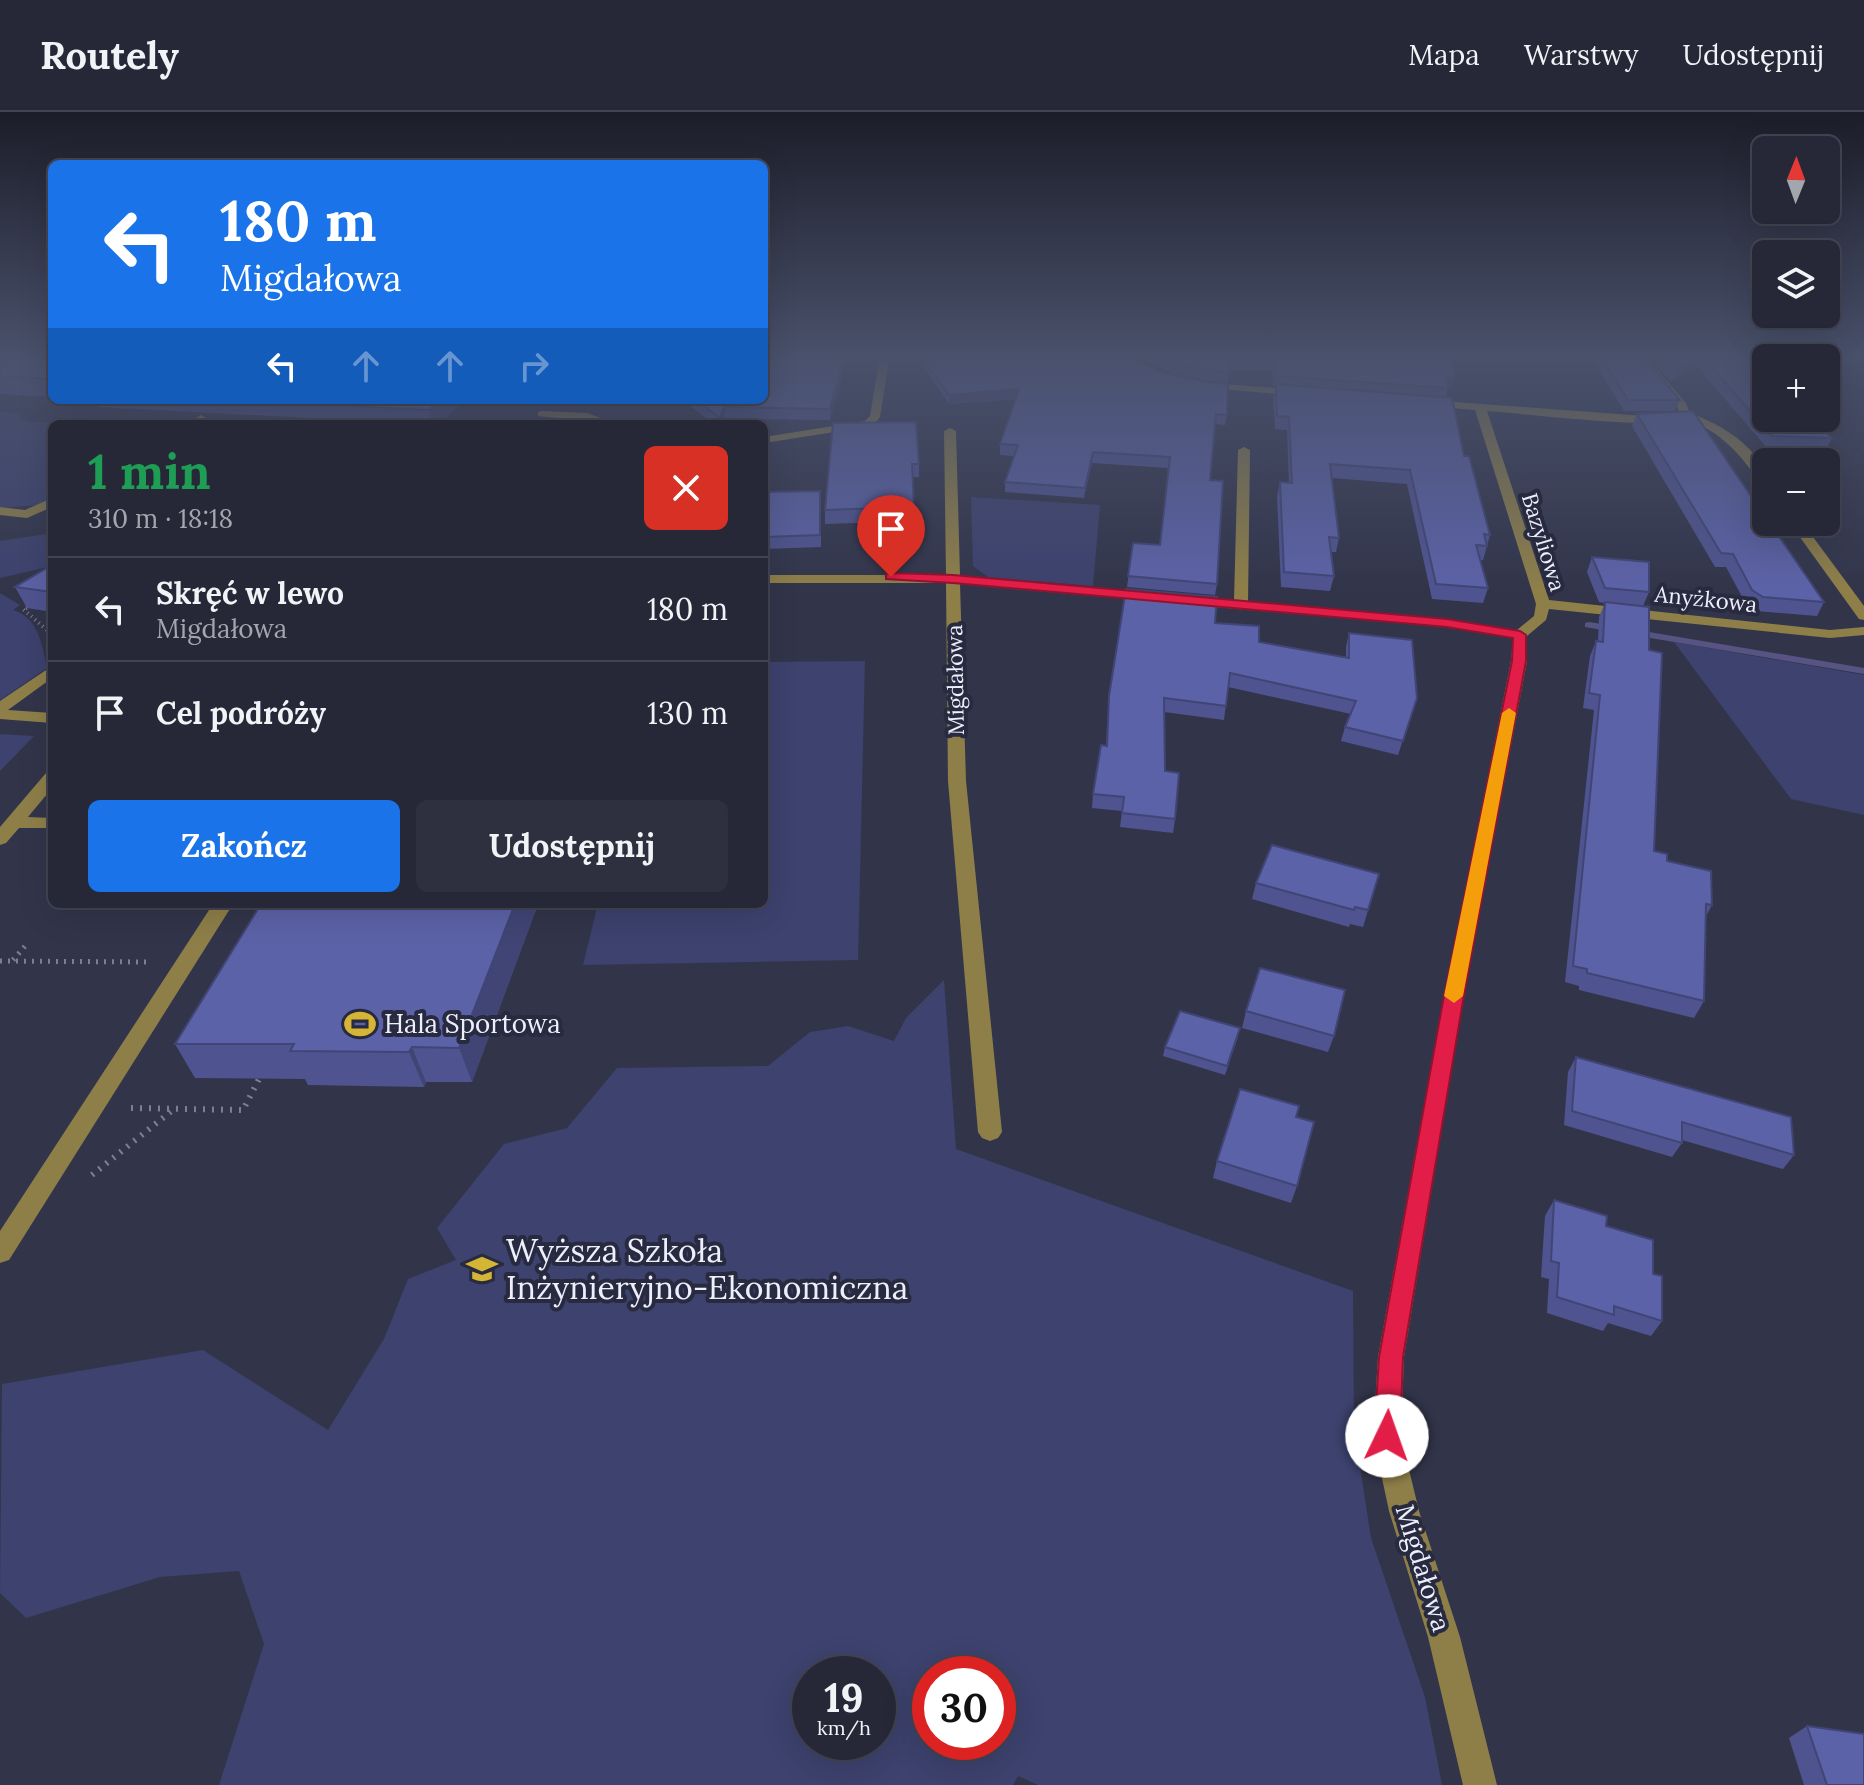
<!DOCTYPE html>
<html lang="pl">
<meta charset="utf-8">
<style>
:root{--surface:#262838;--page:#2e3040;--text:#f1f3f6;--muted:#a4a6ae;--line:#424453;--accent:#1a73e8}
body{margin:0;font-family:Lora,serif;background:var(--page);color:var(--text);height:100vh;display:flex;flex-direction:column;font-size:30px;white-space:nowrap}
*{box-sizing:border-box;margin:0}
p{font-size:26px;color:var(--muted)}
.icon{flex:none;width:44px;height:44px;fill:none;stroke:currentColor;stroke-width:2;stroke-linecap:round;stroke-linejoin:round}
.map{position:relative;flex:1;overflow:hidden}
.side{position:absolute;left:48px;top:308px;width:720px;height:488px;display:flex;flex-direction:column;background:var(--surface);border-radius:12px;box-shadow:0 8px 32px #0002,0 0 0 2px var(--line)}
.side>*{flex:none}
.guide{position:absolute;left:48px;top:48px;width:720px;height:244px;border-radius:12px;box-shadow:0 8px 32px #0002,0 0 0 2px var(--line);background:#1a73e8;color:#fff;overflow:hidden}
.needle{width:52px;rotate:1deg}
.tools{position:absolute;left:1752px;top:24px;display:grid;gap:16px}
.tools a{display:grid;place-items:center;width:88px;height:88px;border-radius:12px;background:var(--surface);box-shadow:0 8px 32px #0002,0 0 0 2px var(--line);font-size:40px}
.speed{position:absolute;left:792px;top:1544px;display:flex;gap:16px;font-size:40px;font-weight:700;text-align:center}
.speed>*{display:grid;place-content:center;width:104px;height:104px;border-radius:50%;background:var(--surface);box-shadow:0 8px 32px #0002,0 0 0 2px var(--line);line-height:1}
.speed small{font-size:20px;font-weight:400}
.speed .limit{border:12px solid #d22;background:#fff;color:#111}
.pin{position:absolute;display:grid;place-items:center;width:68px;height:68px;color:#fff;margin:-82px -34px;border-radius:50% 50% 50% 0;rotate:-45deg;box-shadow:0 0 8px #0007}
.pin .icon{rotate:45deg}
.me{position:absolute;width:88px;margin:-44px;rotate:3deg;stroke-linejoin:round;filter:drop-shadow(0 0 6px #0008)}
.turn{display:flex;align-items:center;gap:28px;height:168px;padding:0 40px;font-size:36px}
.turn .icon{width:104px;height:104px;stroke-width:2.5}
.turn b{display:block;font-size:56px;line-height:68px}
.lanes{display:flex;align-items:center;height:76px;padding:0 40px;background:#0003;justify-content:center;gap:40px;direction:ltr}
.lanes .off{opacity:.35}
.round{display:grid;place-items:center;flex:none;width:84px;height:84px;border-radius:12px;background:var(--page)}
.head{display:flex;align-items:center;justify-content:space-between;height:136px;padding:0 40px}
h1{font-size:48px;font-weight:700;line-height:60px;color:#1e9e55}
.button{display:flex;gap:16px;margin-top:auto;padding:16px 40px}
.button a{flex:1;height:92px;border-radius:12px;background:var(--accent);color:#fff;font-size:32px;font-weight:700;line-height:92px;text-align:center}
.button a+a{background:var(--page);color:var(--text)}
ul{padding:0;list-style:none}
li{display:flex;align-items:center;gap:24px;height:104px;padding:0 40px;border-top:2px solid var(--line)}
li div{flex:1}
li b{display:block;font-size:30px}
li em{font-style:normal}
header{display:flex;align-items:center;gap:48px;box-sizing:border-box;height:112px;padding:0 40px;background:var(--surface);border-bottom:2px solid var(--line)}
header strong{font-size:38px}
nav{display:flex;gap:44px;margin-inline-start:auto;font-size:28px}
.map>svg:first-child{display:block}
</style>
<header>
<strong>Routely</strong>
<nav><a>Mapa</a><a>Warstwy</a><a>Udostępnij</a></nav>
</header>
<div class="map">
<svg width="1864" height="1673" viewBox="0 0 1864 1673">
<rect width="100%" height="100%" fill="#32354a"/>
<g fill="#3d426e" fill-rule="evenodd">
<path d="M0,300L19,301L20,309L77,312H52V385L38,393L0,396Z"/>
<path d="M971,385L1100,393L1093,474L988,465L973,454Z"/>
<path d="M52,421V454L0,466V429Z"/>
<path d="M0,481L20,493L13,498C39,506 42,533 47,556L0,588Z"/>
<path d="M1674,530L1864,563V703L1791,687Z"/>
<path d="M865,549L858,848L583,853L598,792H764V550Z"/>
<path d="M0,622L34,624L0,659Z"/>
<path d="M944,868L956,1037L1353,1179L1354,1316L1371,1426L1425,1585L1442,1673H1038L1018,1664L1013,1673H219L264,1532L239,1459L160,1465L26,1506L0,1481L2,1272L203,1238L328,1318L384,1227L408,1167L456,1148L437,1116L504,1032L567,1016L617,956L768,954L810,920L848,914L894,929L906,906ZM878,1562V1630H810V1562ZM998,1562V1630H930V1562Z"/>
</g>
<g fill="none" stroke-linecap="round" stroke-linejoin="round">
<path fill="#575484" fill-rule="evenodd" d="M1589,510L1864,556V562L1585,515V511Z"/>
<path stroke="#7d8092" stroke-width="4" stroke-dasharray="1 4" stroke-linecap="butt" d="M27,496L23,497L48,519L49,532"/>
<g stroke="#7d8092" stroke-width="5" stroke-dasharray="2 6" stroke-linecap="butt">
<path d="M13,848L27,832"/>
<path d="M0,849L147,850"/>
</g>
<g stroke="#7d8092" stroke-width="6" stroke-dasharray="2 7" stroke-linecap="butt">
<path d="M131,996L243,998L259,967"/>
<path d="M92,1063L174,997"/>
</g>
<g fill="#8e7f49" fill-rule="evenodd">
<path d="M880,243H890L880,305L873,314L764,331V325L865,309L870,304Z"/>
<path d="M1634,243H1644L1686,291L1690,301C1720,312 1766,337 1766,374L1762,373C1740,342 1722,320 1686,307C1661,319 1523,301 1487,299L1549,488L1830,518L1864,515V523L1830,526L1549,497L1546,508L1527,524V549L1463,889L1404,1245L1401,1324L1419,1399L1460,1525L1497,1673H1463L1428,1525L1389,1399L1373,1324L1378,1245L1443,889L1511,549L1513,526L1447,515L1191,493L1184,489L1191,485L1234,488L1238,338L1244,335L1250,338L1248,490L1447,507L1517,518L1534,504L1536,492L1475,298L1429,294L1424,291L1429,288L1645,304L1679,302L1677,294Z"/>
<path d="M1201,270L1301,278L1306,281L1301,284L1197,275V271Z"/>
<path d="M542,299L587,301L617,312L538,304V300Z"/>
<path d="M201,303L206,306L200,312H187Z"/>
<path d="M950,316L956,319L960,463L1151,481L1158,485L1151,489L960,472L966,669L1002,1020L998,1026L990,1029L982,1026L978,1020L948,669L946,471H764V463H946L944,319Z"/>
<path d="M52,386V395L27,406L0,403V395L25,398Z"/>
<path d="M1789,410H1802L1864,494V508L1859,507Z"/>
<path d="M52,554V566L8,598L52,601V611L0,607V589Z"/>
<path d="M52,660V676L28,705L52,706V716H19L6,731L0,733V715L46,661Z"/>
<path d="M213,792H233L9,1148L0,1151V1119Z"/>
</g>
</g>
<g fill="#4f5490">
<path d="M52,243V285L0,282V246Z"/>
<path d="M919,243H1128L1227,303L1225,313L1215,312L1210,368L1217,472L1215,483L1127,475L1133,431L1160,433L1168,356L1092,351L1084,386L1005,380V370L1014,344L1000,343V332L1016,287L949,292L919,248Z"/>
<path d="M1136,243H1450L1455,265L1452,274L1448,275L1446,286L1490,423L1483,448H1480L1488,476L1483,491L1432,487L1407,372L1332,366L1339,426L1336,440H1331L1334,464L1330,479L1281,475L1277,384L1280,370L1289,371L1287,318L1275,317L1273,285L1275,274L1273,273L1272,258H1229L1228,270L1205,268L1170,260Z"/>
<path d="M1590,243H1642L1680,288L1675,299H1624Z"/>
<path d="M1648,243H1743L1832,326L1826,338L1767,336L1695,252L1671,270Z"/>
<path d="M843,259L830,308L725,307L723,312H714L683,288H764Z"/>
<path d="M95,288H465L439,312H331L329,307L98,295Z"/>
<path d="M1637,302L1824,490L1817,504L1756,499L1746,492L1726,455H1715L1632,314Z"/>
<path d="M833,311L919,352V365H913L914,409L825,412V398Z"/>
<path d="M764,380L821,391V435L764,437Z"/>
<path d="M1592,445L1649,480L1643,494L1649,538L1654,739L1667,749L1712,793L1706,804L1704,889L1694,906L1579,878V874L1565,870L1594,598L1583,596L1590,544L1596,529H1598L1599,505L1605,491L1599,490L1587,460Z"/>
<path d="M52,453V500L27,496L15,475Z"/>
<path d="M1215,511L1259,530L1346,545V535L1349,521L1417,586L1398,643L1341,629L1345,615L1351,602L1228,575L1224,608L1164,600L1165,659L1175,707L1173,721L1120,715L1122,699L1092,696L1093,682L1106,634L1109,584Z"/>
<path d="M1379,762L1363,815L1350,812L1349,815L1252,787L1256,771Z"/>
<path d="M538,792L472,970H426L424,975L308,973L305,967L195,966L175,932Z"/>
<path d="M1246,899L1334,924L1328,940L1242,916Z"/>
<path d="M1238,925L1225,963L1163,944L1165,935Z"/>
<path d="M1576,945L1794,1043L1783,1057L1682,1028V1031L1672,1045L1564,1013L1568,960Z"/>
<path d="M1296,1005L1297,1074L1291,1091L1213,1066L1217,1049Z"/>
<path d="M1554,1088L1606,1114L1653,1162L1662,1209L1651,1224L1608,1211L1603,1219L1547,1201L1549,1167L1541,1165L1545,1104Z"/>
<path d="M1807,1614L1864,1673H1804L1789,1626Z"/>
</g>
<g fill="#404575">
<path d="M1697,243H1699L1695,252L1671,270L1676,259Z"/>
<path d="M843,248V259L830,308V297Z"/>
<path d="M1455,265L1452,274L1443,275L1446,266Z"/>
<path d="M1019,277V286L949,292V283Z"/>
<path d="M440,288H465L439,312H432L429,298Z"/>
<path d="M724,295L725,307L723,312H720V306Z"/>
<path d="M1093,340L1092,351L1084,386L1085,376Z"/>
<path d="M515,792H538L472,970L459,936Z"/>
<path d="M412,935L426,970L424,975L409,940Z"/>
</g>
<g fill="#5c62a7" stroke="#404575" stroke-width="2">
<path d="M7,243H52V267L0,264V246Z"/>
<path d="M764,243H840L843,248L830,297L724,295L720,306L696,288H764Z"/>
<path d="M921,243H1128L1158,259L1201,269L1228,272L1227,303L1216,302L1210,368L1223,369L1217,472L1128,464L1133,431L1160,433L1170,345L1093,340L1085,376L1005,370L1018,333L1000,332L1019,277L949,283Z"/>
<path d="M1155,243H1450L1455,265L1446,266L1448,276L1275,264L1274,249L1230,248L1229,260L1206,258L1171,251Z"/>
<path d="M1600,243H1642L1680,288H1628Z"/>
<path d="M1661,243H1697L1676,259Z"/>
<path d="M1701,243H1743L1766,264V306H1810L1832,326L1772,324Z"/>
<path d="M1276,272L1452,286L1464,344H1469L1490,423L1484,422L1487,434L1476,433L1488,476L1436,472L1410,358L1330,352L1339,426L1329,425L1334,464L1284,460L1280,370L1292,371L1289,305L1277,304Z"/>
<path d="M314,288H440L429,298L325,293L332,289Z"/>
<path d="M1693,299L1766,406V410H1769L1824,490L1763,485L1752,478L1733,442L1721,441L1637,302Z"/>
<path d="M916,310L919,352H912L914,395L825,398L833,311Z"/>
<path d="M820,379V423L764,425V380Z"/>
<path d="M1592,445L1649,450V480L1605,476Z"/>
<path d="M52,453V480L15,475Z"/>
<path d="M1126,477L1217,485L1215,511L1259,514V530L1349,546V521L1412,528L1417,586L1403,629L1345,615L1356,589L1230,561L1226,594L1164,586L1165,659L1179,661L1175,707L1122,701L1124,685L1093,682L1101,633L1107,634L1109,584Z"/>
<path d="M1605,490L1649,495V538L1662,541L1654,739L1667,742V749L1711,759L1712,793L1706,792L1704,889L1587,861V857L1573,854L1600,583L1589,581L1596,529L1603,530Z"/>
<path d="M1272,733L1379,762L1368,798L1355,795L1354,798L1256,771Z"/>
<path d="M261,792H515L459,936L412,935L409,940L290,939L294,932H175Z"/>
<path d="M1260,856L1345,878L1334,924L1246,899Z"/>
<path d="M1180,899L1240,916L1227,954L1165,935Z"/>
<path d="M1576,945L1791,1005L1794,1043L1682,1010V1031L1572,999Z"/>
<path d="M1240,977L1299,994L1296,1005L1314,1010L1297,1074L1217,1049Z"/>
<path d="M1554,1088L1607,1104L1606,1114L1653,1128V1162L1662,1164V1209L1614,1194V1203L1557,1185L1559,1151L1551,1149Z"/>
<path d="M1807,1614L1864,1622V1673H1827Z"/>
</g>
<linearGradient id="sky" x2="0" y2="1"><stop stop-color="#1c1d29"/><stop offset="0.51" stop-color="#49516b"/><stop offset="1" stop-color="#49516b" stop-opacity="0"/></linearGradient>
<rect width="1864" height="477" fill="url(#sky)"/>
<path fill="#e11d48" stroke="#92132f" stroke-width="2" d="M891,461L953,463L1447,507L1520,519L1526,523V549L1463,889L1403,1245L1400,1324L1396,1333L1387,1336L1378,1333L1374,1324L1379,1245L1443,889L1512,549L1513,526L1447,515L953,471L886,467V462Z"/>
<path fill="#f59e0b" d="M1509,596L1516,601L1463,884L1454,891L1444,884L1502,601Z"/>
<defs>
<symbol id="stadium-bare" viewBox="-9 -9 18 18"><path d="M0-5a6.5 5 0 1 0 0 10a6.5 5 0 1 0 0-10ZM-3.5-1.8h7v3.6h-7Z" fill="#d5b535" stroke="#282a3f" stroke-width="2.5" paint-order="stroke"/></symbol>
<symbol id="university-bare" viewBox="-9 -9 18 18"><path d="M0-5L7-2L0 1L-7-2ZM-4 1L0 2.5L4 1V4Q0 6-4 4Z" fill="#d5b535" stroke="#282a3f" stroke-width="2.5" paint-order="stroke"/></symbol>
</defs>
<g fill-rule="evenodd">
<use href="#stadium-bare" x="338" y="890" width="44" height="44"/>
<use href="#university-bare" x="460" y="1135" width="44" height="44"/>
</g>
<g text-anchor="middle" stroke-width="8" stroke-linejoin="round" paint-order="stroke">
<g font-size="22" fill="#edeffd" stroke="#282a3f">
<text transform="translate(1544 430) rotate(73)" y="8">Bazyliowa</text>
<text transform="translate(1706 487) rotate(6)" y="8">Anyżkowa</text>
<text transform="translate(955 568) rotate(-91)" y="8">Migdałowa</text>
</g>
<g font-size="26" fill="#edeffd" stroke="#282a3f" text-anchor="start">
<text x="384" y="921">Hala Sportowa</text>
</g>
<g font-size="26" fill="#edeffd" stroke="#282a3f">
<text transform="translate(1423 1456) rotate(73)" y="9">Migdałowa</text>
</g>
<g font-size="32" fill="#edeffd" stroke="#282a3f" text-anchor="start">
<text x="506" y="1150">Wyższa Szkoła<tspan x="506" dy="37">Inżynieryjno-Ekonomiczna</tspan></text>
</g>
</g>
</svg>
<div class="tools">
<a><svg class="needle" viewBox="-14 -14 28 28"><path d="M0-13l5 13h-10z" fill="#e53935"/><path d="M0 13l5-13h-10z" fill="#a4a6ae"/></svg></a>
<a><svg class="icon" aria-label="layers" viewBox="0 0 24 24"><path d="M12 4l9 5-9 5-9-5zM3 14l9 5 9-5"/></svg></a>
<a>+</a>
<a>−</a>
</div>
<div class="speed"><div>19<small>km/h</small></div><div class="limit">30</div></div>
<div class="pin" style="left:891px;top:465px;background:#d93025"><svg class="icon" aria-label="arrive" viewBox="0 0 24 24"><path d="M6 21V4h12l-3 4 3 4H6"/></svg></div>
<svg class="me" style="left:1387px;top:1324px" viewBox="-20 -20 40 40"><circle r="19" fill="#fff"/><path d="M0-13L10 11 0 6-10 11z" fill="#e11d48"/></svg>
<div class="guide">
<div class="turn"><svg class="icon" aria-label="left" viewBox="0 0 24 24"><path d="M17 20v-9H6M10 6l-5 5 5 5"/></svg><div><b>180 m</b>Migdałowa</div></div>
<div class="lanes"><svg class="icon" aria-label="left" viewBox="0 0 24 24"><path d="M17 20v-9H6M10 6l-5 5 5 5"/></svg><svg class="icon off" aria-label="ahead" viewBox="0 0 24 24"><path d="M12 20V5M6 11l6-6 6 6"/></svg><svg class="icon off" aria-label="ahead" viewBox="0 0 24 24"><path d="M12 20V5M6 11l6-6 6 6"/></svg><svg class="icon off" aria-label="right" viewBox="0 0 24 24"><path d="M7 20v-9h11M14 6l5 5-5 5"/></svg></div>
</div>
<section class="side">
<div class="head"><div><h1>1 min</h1><p>310 m · 18:18</p></div><a class="round" style="background:#d93025;color:#fff"><svg class="icon" aria-label="close" viewBox="0 0 24 24"><path d="M6 6l12 12M18 6L6 18"/></svg></a></div>
<ul>
<li><svg class="icon" aria-label="left" viewBox="0 0 24 24"><path d="M17 20v-9H6M10 6l-5 5 5 5"/></svg><div><b>Skręć w lewo</b><p>Migdałowa</p></div><em>180 m</em></li>
<li><svg class="icon" aria-label="arrive" viewBox="0 0 24 24"><path d="M6 21V4h12l-3 4 3 4H6"/></svg><div><b>Cel podróży</b></div><em>130 m</em></li>
</ul>
<div class="button"><a>Zakończ</a><a>Udostępnij</a></div>
</section>
</div>
